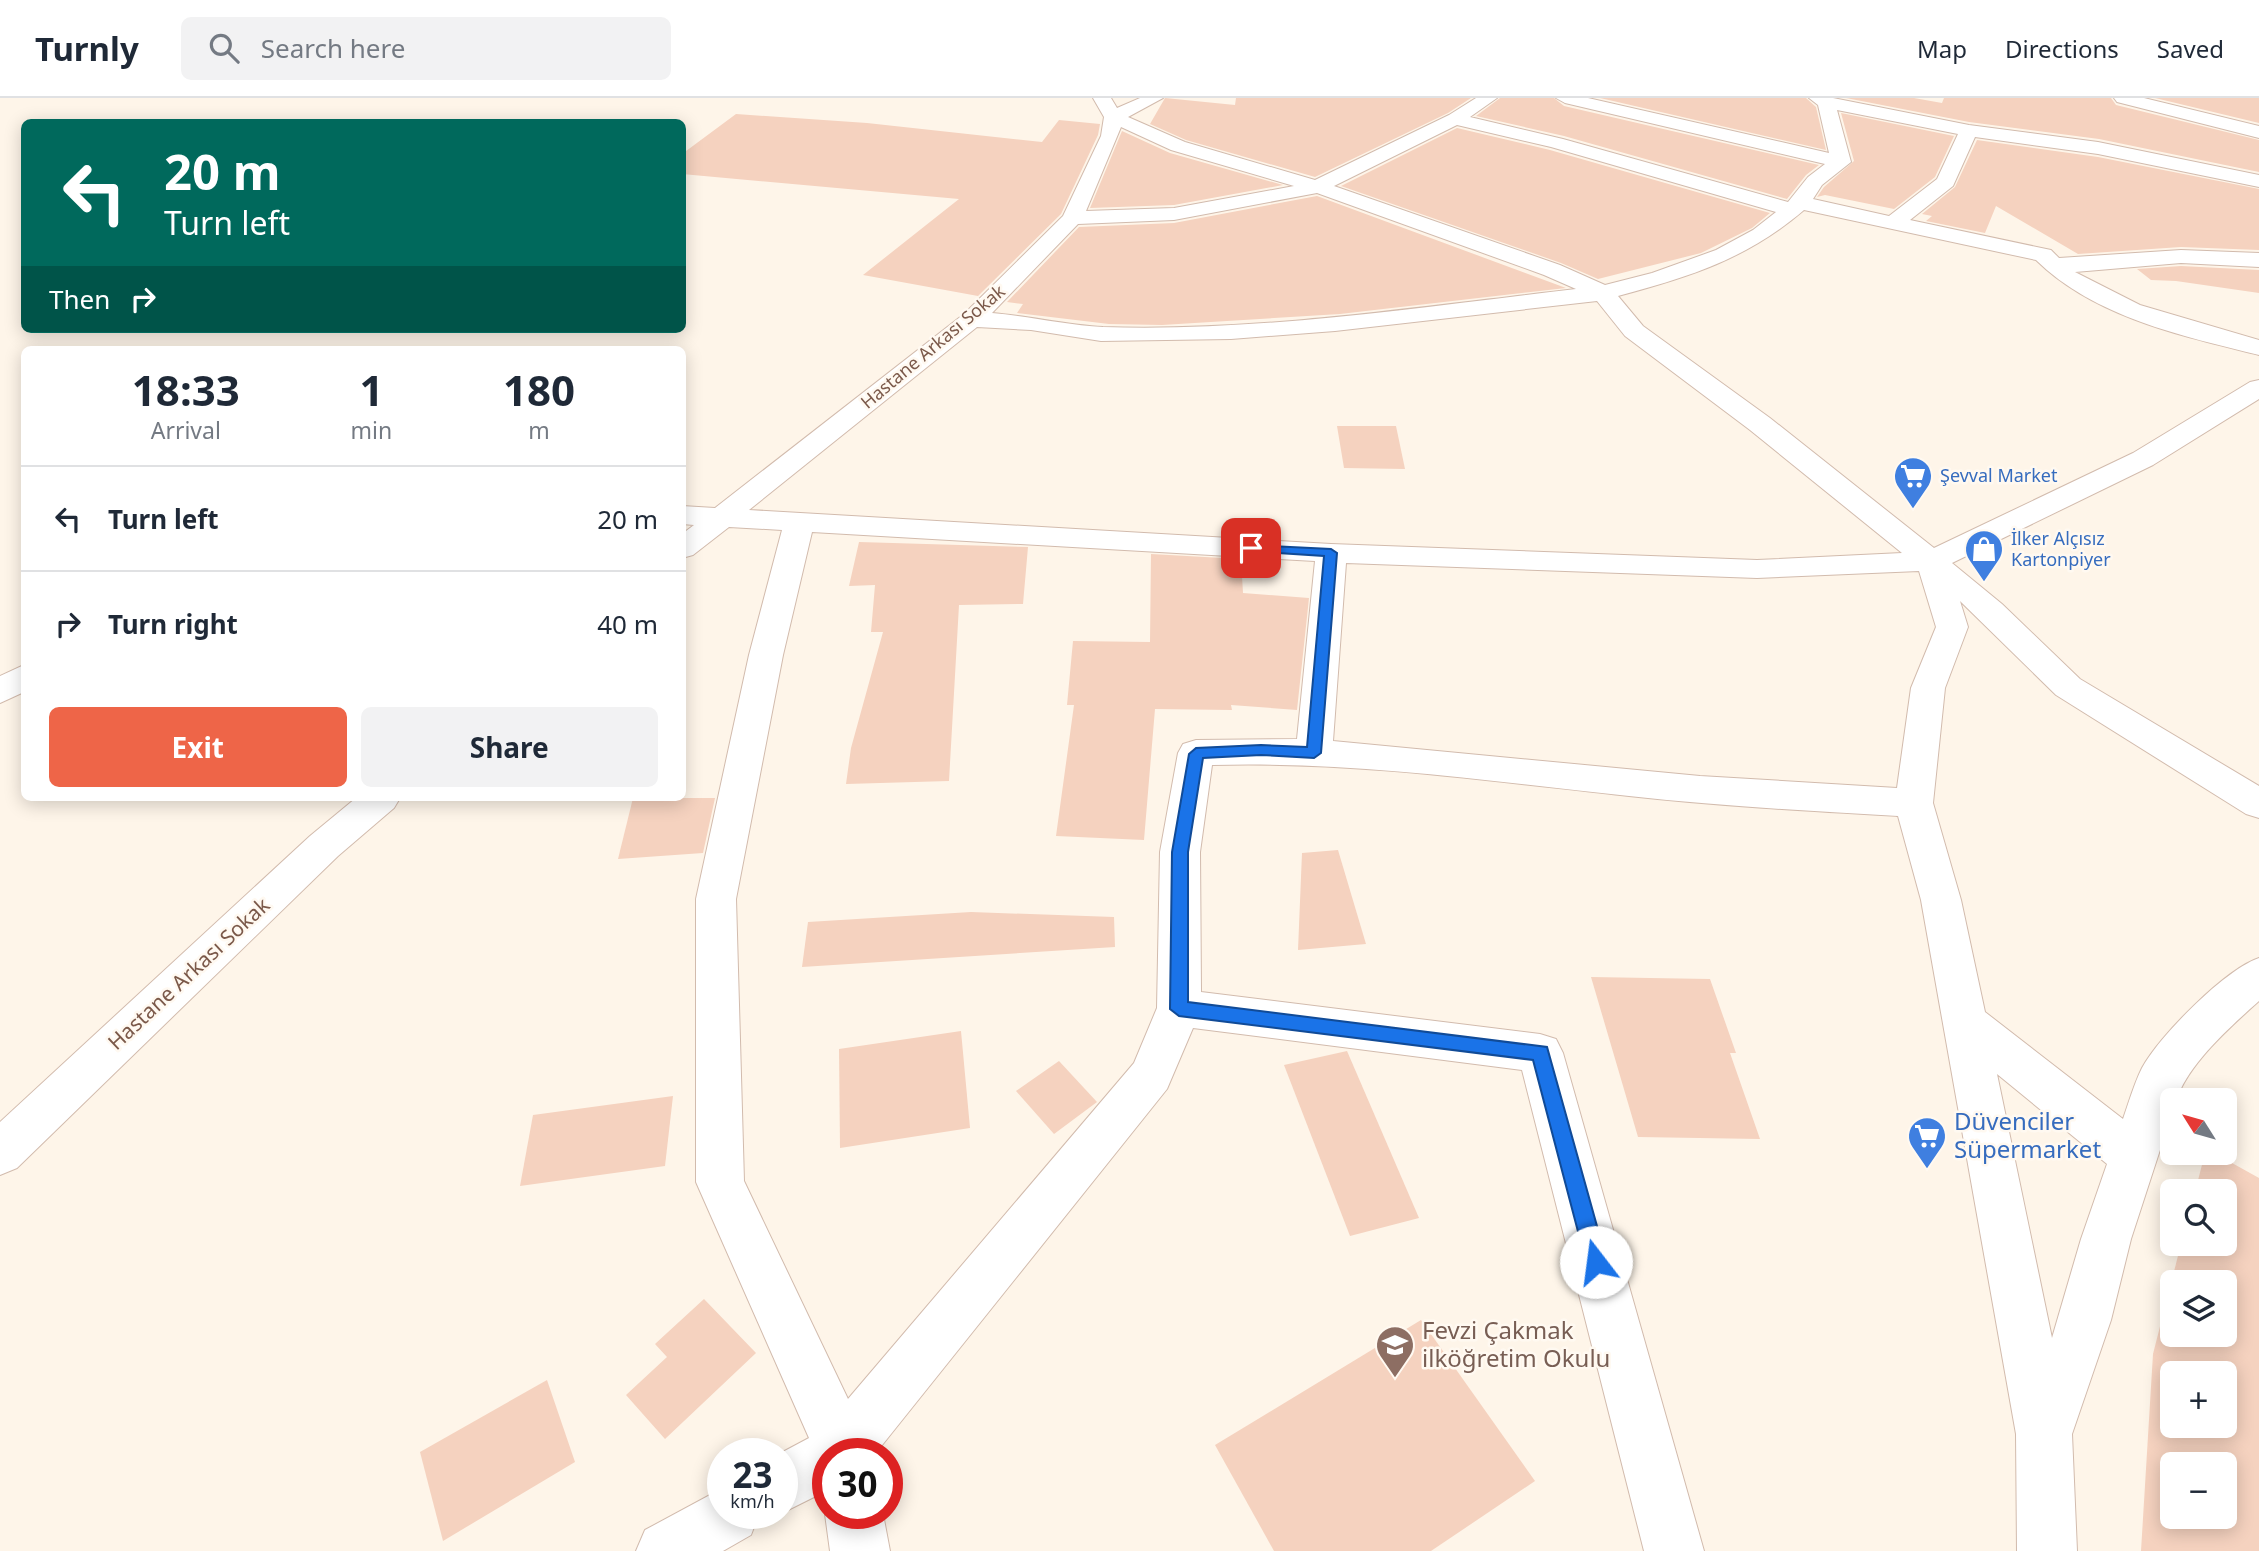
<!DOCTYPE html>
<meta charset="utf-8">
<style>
:root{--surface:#fff;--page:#f2f2f3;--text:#1f2937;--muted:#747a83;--line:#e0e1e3;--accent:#ee6548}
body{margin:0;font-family:"Noto Sans",sans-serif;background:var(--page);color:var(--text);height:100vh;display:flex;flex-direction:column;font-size:26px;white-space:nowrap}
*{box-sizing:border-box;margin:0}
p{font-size:23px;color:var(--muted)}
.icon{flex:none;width:38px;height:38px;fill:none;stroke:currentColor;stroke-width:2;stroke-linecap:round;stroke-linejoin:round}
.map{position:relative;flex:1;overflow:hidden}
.details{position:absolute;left:21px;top:248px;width:665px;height:455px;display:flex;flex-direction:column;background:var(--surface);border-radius:10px;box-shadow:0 4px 18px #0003}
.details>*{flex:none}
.hud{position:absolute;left:21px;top:21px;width:665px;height:214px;border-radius:10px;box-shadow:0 4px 18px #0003;background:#00695c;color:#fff;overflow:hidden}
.needle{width:46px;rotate:307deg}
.buttons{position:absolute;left:2160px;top:990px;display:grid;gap:14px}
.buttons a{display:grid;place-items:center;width:77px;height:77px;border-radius:10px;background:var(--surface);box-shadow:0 4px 18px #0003;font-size:35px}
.speed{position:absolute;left:707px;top:1340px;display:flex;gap:14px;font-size:35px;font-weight:700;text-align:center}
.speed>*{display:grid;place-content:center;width:91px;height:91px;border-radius:50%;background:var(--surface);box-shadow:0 4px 18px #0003;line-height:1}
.speed small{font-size:18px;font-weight:400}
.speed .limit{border:10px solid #d22;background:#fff;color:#111}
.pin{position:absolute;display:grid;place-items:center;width:60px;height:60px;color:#fff;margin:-30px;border-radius:14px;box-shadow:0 4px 10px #0006}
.me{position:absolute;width:77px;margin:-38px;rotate:345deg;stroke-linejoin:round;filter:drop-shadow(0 0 5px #0008)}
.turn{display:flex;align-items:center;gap:24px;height:147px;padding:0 28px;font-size:32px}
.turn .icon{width:91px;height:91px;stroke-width:2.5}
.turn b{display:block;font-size:49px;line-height:60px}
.then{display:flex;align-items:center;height:66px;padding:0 28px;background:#0003;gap:14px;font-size:26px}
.eta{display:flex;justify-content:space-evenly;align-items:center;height:119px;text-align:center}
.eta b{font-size:42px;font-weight:700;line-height:49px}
.cta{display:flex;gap:14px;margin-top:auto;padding:14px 28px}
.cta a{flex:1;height:80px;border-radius:10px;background:var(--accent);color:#fff;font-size:28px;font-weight:700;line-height:80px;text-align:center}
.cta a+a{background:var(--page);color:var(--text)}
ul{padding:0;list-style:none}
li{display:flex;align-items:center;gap:21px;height:105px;padding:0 28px;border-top:2px solid var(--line)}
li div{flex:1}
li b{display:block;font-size:26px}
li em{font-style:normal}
header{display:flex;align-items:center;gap:42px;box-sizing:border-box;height:98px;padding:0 35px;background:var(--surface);border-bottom:2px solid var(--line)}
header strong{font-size:33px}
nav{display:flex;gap:38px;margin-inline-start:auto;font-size:24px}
.search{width:490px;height:63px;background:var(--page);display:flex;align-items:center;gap:18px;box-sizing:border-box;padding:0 24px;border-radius:10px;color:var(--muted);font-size:26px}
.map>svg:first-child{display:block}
</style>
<header>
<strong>Turnly</strong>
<div class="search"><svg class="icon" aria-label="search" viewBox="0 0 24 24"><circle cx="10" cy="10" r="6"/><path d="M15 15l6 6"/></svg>Search here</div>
<nav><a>Map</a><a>Directions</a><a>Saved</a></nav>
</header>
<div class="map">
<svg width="2259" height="1453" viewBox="0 0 2259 1453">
<rect width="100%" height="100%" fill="#fef5e9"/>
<g fill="#f5d2bf" fill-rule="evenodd">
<path d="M1165,0L1235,7L1236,0H1471L1448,15L1315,79L1186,42L1150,26Z"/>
<path d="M1500,0H1554L1564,8L1819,67L1806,77L1787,101L1564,38L1476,18Z"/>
<path d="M1600,0H1806L1816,9L1826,52Z"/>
<path d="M1846,0H1914L1942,5L1944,0H2111L2116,7L2259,42V74L2099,41L1969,24Z"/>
<path d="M2155,0H2259V25Z"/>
<path d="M1841,15L1954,38L1935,79L1894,111L1825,97L1817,99L1824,89L1854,63Z"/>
<path d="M736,16L867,25L1042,44L1059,22L1100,26L1098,37L1061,116L978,198L863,177L959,101L682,76V56Z"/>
<path d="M1457,30L1550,52L1770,115L1752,130L1701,155L1598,181L1561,165L1341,88Z"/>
<path d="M1122,33L1170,55L1283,87L1174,107L1090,110Z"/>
<path d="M1977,42L2098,59L2259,91V152L2181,149L2078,156L1996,108L1985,135L1926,123L1932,118L1922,116L1955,89Z"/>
<path d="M1317,98L1566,190L1340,216L1162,227L1109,226L1017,215L1023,206L1007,204L1079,129L1174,125Z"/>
<path d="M2181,168L2259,172V195L2176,183L2151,182L2137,171Z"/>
<path d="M1337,328H1396L1405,371L1344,370Z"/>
<path d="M859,444L1028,449L1023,506L959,507L949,683L846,686L851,650L883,534H871L875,487L849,488Z"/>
<path d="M1151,456L1241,461L1243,495L1309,500L1297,612L1231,607L1232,612L1155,611L1144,742L1056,738L1074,607H1067L1073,543L1150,544Z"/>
<path d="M633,700H715L703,755L618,761Z"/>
<path d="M1338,752L1366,846L1298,852L1302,755Z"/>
<path d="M971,814L1114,819L1115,849L802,869L808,824Z"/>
<path d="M1591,879L1710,881L1736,955H1730L1760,1041L1638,1039Z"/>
<path d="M961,933L970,1030L840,1050L839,951Z"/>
<path d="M1347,953L1419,1120L1350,1138L1284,967Z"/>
<path d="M1059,963L1097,1004L1054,1036L1016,993Z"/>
<path d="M673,998L665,1068L520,1088L533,1017Z"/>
<path d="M2205,1055H2214L2259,1080V1453H2141L2153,1256L2181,1146H2224V1094H2195ZM2172,1185H2224V1237H2172ZM2172,1276H2224V1328H2172ZM2172,1367H2224V1419H2172Z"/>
<path d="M704,1201L756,1255L665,1341L626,1297L667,1259L655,1246Z"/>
<path d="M1421,1222L1535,1383L1431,1453H1274L1215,1347Z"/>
<path d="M547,1282L575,1364L443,1443L420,1354Z"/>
</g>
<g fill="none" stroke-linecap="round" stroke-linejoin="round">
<defs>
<g id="minor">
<path d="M1093,0H1111L1117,10L1140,0H1163L1128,19L1185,44L1315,82L1449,17L1476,0H1497L1470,19L1563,41L1788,104L1808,79L1825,66L1565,5L1556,0H1588L1829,55L1818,7L1809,0H1833L1969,27L2098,44L2259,77V89L2098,56L1975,39L1953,88L1910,122L2051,152L2059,160L2181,152L2259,155V169L2181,165L2075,174L2140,207L2259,242V257C2182,238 2094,219 2036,162L1804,112C1747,161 1689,179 1618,198L1643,228L1770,320L1934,450L2133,355L2250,284L2259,282V301L2153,367L1952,465L2002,506L2080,581L2259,688V720L2246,716L2056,597L1960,503L1968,529L1945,590L1933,705L1961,802L1985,914L2123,1021C2129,1004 2134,986 2142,970C2159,938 2226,871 2259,860V903C2231,928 2187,967 2176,1003H2172V1015L2131,1141L2111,1222L2072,1336L2077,1453H2017L2016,1336L1921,802L1898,718C1809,713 1719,708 1629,698C1490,683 1352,663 1212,667L1200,754L1201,894L1540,936L1556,941L1563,955L1704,1453H1644L1522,972L1193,930L1167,991L875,1356H828V1392L782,1415V1356H779L809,1340L696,1084V801L749,557L782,432L729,429L693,457L682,460V436L694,427L682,426V408L715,410L964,216L1063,118L1101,38L1104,19ZM1837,12L1958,36L1937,81L1889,118L1813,101L1822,87L1851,64ZM1457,27L1551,49L1776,114L1753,132L1716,152L1652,175L1605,187L1560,167L1334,88ZM1121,29L1171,52L1294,88L1174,110L1086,113ZM1317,95L1544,177L1576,191C1419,209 1261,234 1103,229C1066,227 1029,218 992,215L1078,126L1174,122ZM1597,203L1625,238L1750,332L1902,455L1757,462L1331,446L749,412L977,229L1031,232L1101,243L1231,241L1335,233ZM812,434L1315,463L1297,641L1196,642L1183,646L1178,655L1160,754L1157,910L1134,965L848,1301L744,1083L736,801L783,557ZM1346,465L1757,480L1919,473L1936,529L1911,590L1897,690L1700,678L1333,643ZM1997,976L2107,1066L2081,1141L2052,1240Z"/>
<path d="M2114,0H2144L2259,28V40L2117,4Z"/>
<path d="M24,567V594L0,605V578Z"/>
<path d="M356,700H400L394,710L338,758L17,1070L0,1077V1024L310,738Z"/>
<path d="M723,1390V1416H759L751,1437L723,1453H636L645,1432Z"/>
<path d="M828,1409V1416H883L890,1453H830L825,1416Z"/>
</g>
</defs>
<use href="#minor" stroke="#d2bbad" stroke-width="2"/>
<use href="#minor" fill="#fff" fill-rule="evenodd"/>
</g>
<path fill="#1a73e8" stroke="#114b97" stroke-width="2" d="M1251,447L1331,451L1337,455L1321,655L1314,660L1261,657L1203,660L1188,754V904L1547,949L1607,1164L1604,1172L1596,1175L1589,1172L1586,1164L1533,962L1179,918L1170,911L1172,754L1189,656L1196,650L1261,647L1307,649L1324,458L1246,453L1244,450Z"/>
<defs>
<symbol id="supermarket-pin" viewBox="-11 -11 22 30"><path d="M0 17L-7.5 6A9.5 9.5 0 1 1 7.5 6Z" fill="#3f7fe0" stroke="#fff9f1"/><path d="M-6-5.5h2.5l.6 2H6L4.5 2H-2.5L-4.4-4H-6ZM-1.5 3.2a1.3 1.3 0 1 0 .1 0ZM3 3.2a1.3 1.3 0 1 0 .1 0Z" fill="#fff"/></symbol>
<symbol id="shop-pin" viewBox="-11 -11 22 30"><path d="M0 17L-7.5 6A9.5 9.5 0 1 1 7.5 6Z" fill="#3f7fe0" stroke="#fff9f1"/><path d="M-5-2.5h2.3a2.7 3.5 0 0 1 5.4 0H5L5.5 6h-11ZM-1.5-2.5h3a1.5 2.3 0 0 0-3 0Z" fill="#fff"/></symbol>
<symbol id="school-pin" viewBox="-11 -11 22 30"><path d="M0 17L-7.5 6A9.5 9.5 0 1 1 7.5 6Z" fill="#8d6e63" stroke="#fff9f1"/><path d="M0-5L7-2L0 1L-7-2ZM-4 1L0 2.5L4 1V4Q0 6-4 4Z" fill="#fff"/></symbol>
</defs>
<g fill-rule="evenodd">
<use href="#supermarket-pin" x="1891" y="356" width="44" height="60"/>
<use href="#shop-pin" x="1962" y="429" width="44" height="60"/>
<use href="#supermarket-pin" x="1905" y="1016" width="44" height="60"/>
<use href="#school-pin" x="1373" y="1225" width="44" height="60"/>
</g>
<g text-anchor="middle" stroke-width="5" stroke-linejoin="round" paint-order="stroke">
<g font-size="18" fill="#7b594a" stroke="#fff9f1">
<text transform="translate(933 249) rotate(-40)" y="6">Hastane Arkası Sokak</text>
</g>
<g font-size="18" fill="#366cbe" stroke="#fff9f1" text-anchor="start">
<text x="1940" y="384">Şevval Market</text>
<text x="2011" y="447">İlker Alçısız<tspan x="2011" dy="21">Kartonpiyer</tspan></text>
</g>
<g font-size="21" fill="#7b594a" stroke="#fff9f1">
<text transform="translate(189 876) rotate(-43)" y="7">Hastane Arkası Sokak</text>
</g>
<g font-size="24" fill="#366cbe" stroke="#fff9f1" text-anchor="start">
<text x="1954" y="1032">Düvenciler<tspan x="1954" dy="28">Süpermarket</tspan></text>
</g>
<g font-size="24" fill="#785e54" stroke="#fff9f1" text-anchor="start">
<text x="1422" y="1241">Fevzi Çakmak<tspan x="1422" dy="28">ilköğretim Okulu</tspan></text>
</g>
</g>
</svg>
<div class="buttons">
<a><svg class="needle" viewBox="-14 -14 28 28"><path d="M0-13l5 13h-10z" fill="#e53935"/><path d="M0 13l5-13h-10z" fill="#747a83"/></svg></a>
<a><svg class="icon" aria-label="search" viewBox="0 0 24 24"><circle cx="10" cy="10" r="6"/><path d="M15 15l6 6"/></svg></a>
<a><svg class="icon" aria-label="layers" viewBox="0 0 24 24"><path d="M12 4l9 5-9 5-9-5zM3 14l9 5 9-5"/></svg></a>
<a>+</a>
<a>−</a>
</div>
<div class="speed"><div>23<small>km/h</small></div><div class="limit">30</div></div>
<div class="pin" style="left:1251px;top:450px;background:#d93025"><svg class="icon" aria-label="arrive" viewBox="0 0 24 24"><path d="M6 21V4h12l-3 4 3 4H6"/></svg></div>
<svg class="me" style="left:1596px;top:1164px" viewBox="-20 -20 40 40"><circle r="19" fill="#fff"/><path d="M0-13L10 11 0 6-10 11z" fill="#1a73e8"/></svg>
<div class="hud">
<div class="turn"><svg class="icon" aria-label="left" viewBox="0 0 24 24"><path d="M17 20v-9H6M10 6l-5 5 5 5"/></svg><div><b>20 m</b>Turn left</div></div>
<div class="then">Then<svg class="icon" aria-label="right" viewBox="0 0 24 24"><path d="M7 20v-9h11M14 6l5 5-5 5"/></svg></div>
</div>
<section class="details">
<div class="eta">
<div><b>18:33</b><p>Arrival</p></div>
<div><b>1</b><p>min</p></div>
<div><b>180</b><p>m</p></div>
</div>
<ul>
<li><svg class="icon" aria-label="left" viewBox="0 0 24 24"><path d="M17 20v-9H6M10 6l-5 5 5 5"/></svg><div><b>Turn left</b></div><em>20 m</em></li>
<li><svg class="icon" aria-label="right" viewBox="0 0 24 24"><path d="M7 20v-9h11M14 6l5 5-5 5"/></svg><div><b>Turn right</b></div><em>40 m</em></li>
</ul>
<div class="cta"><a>Exit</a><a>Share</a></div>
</section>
</div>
